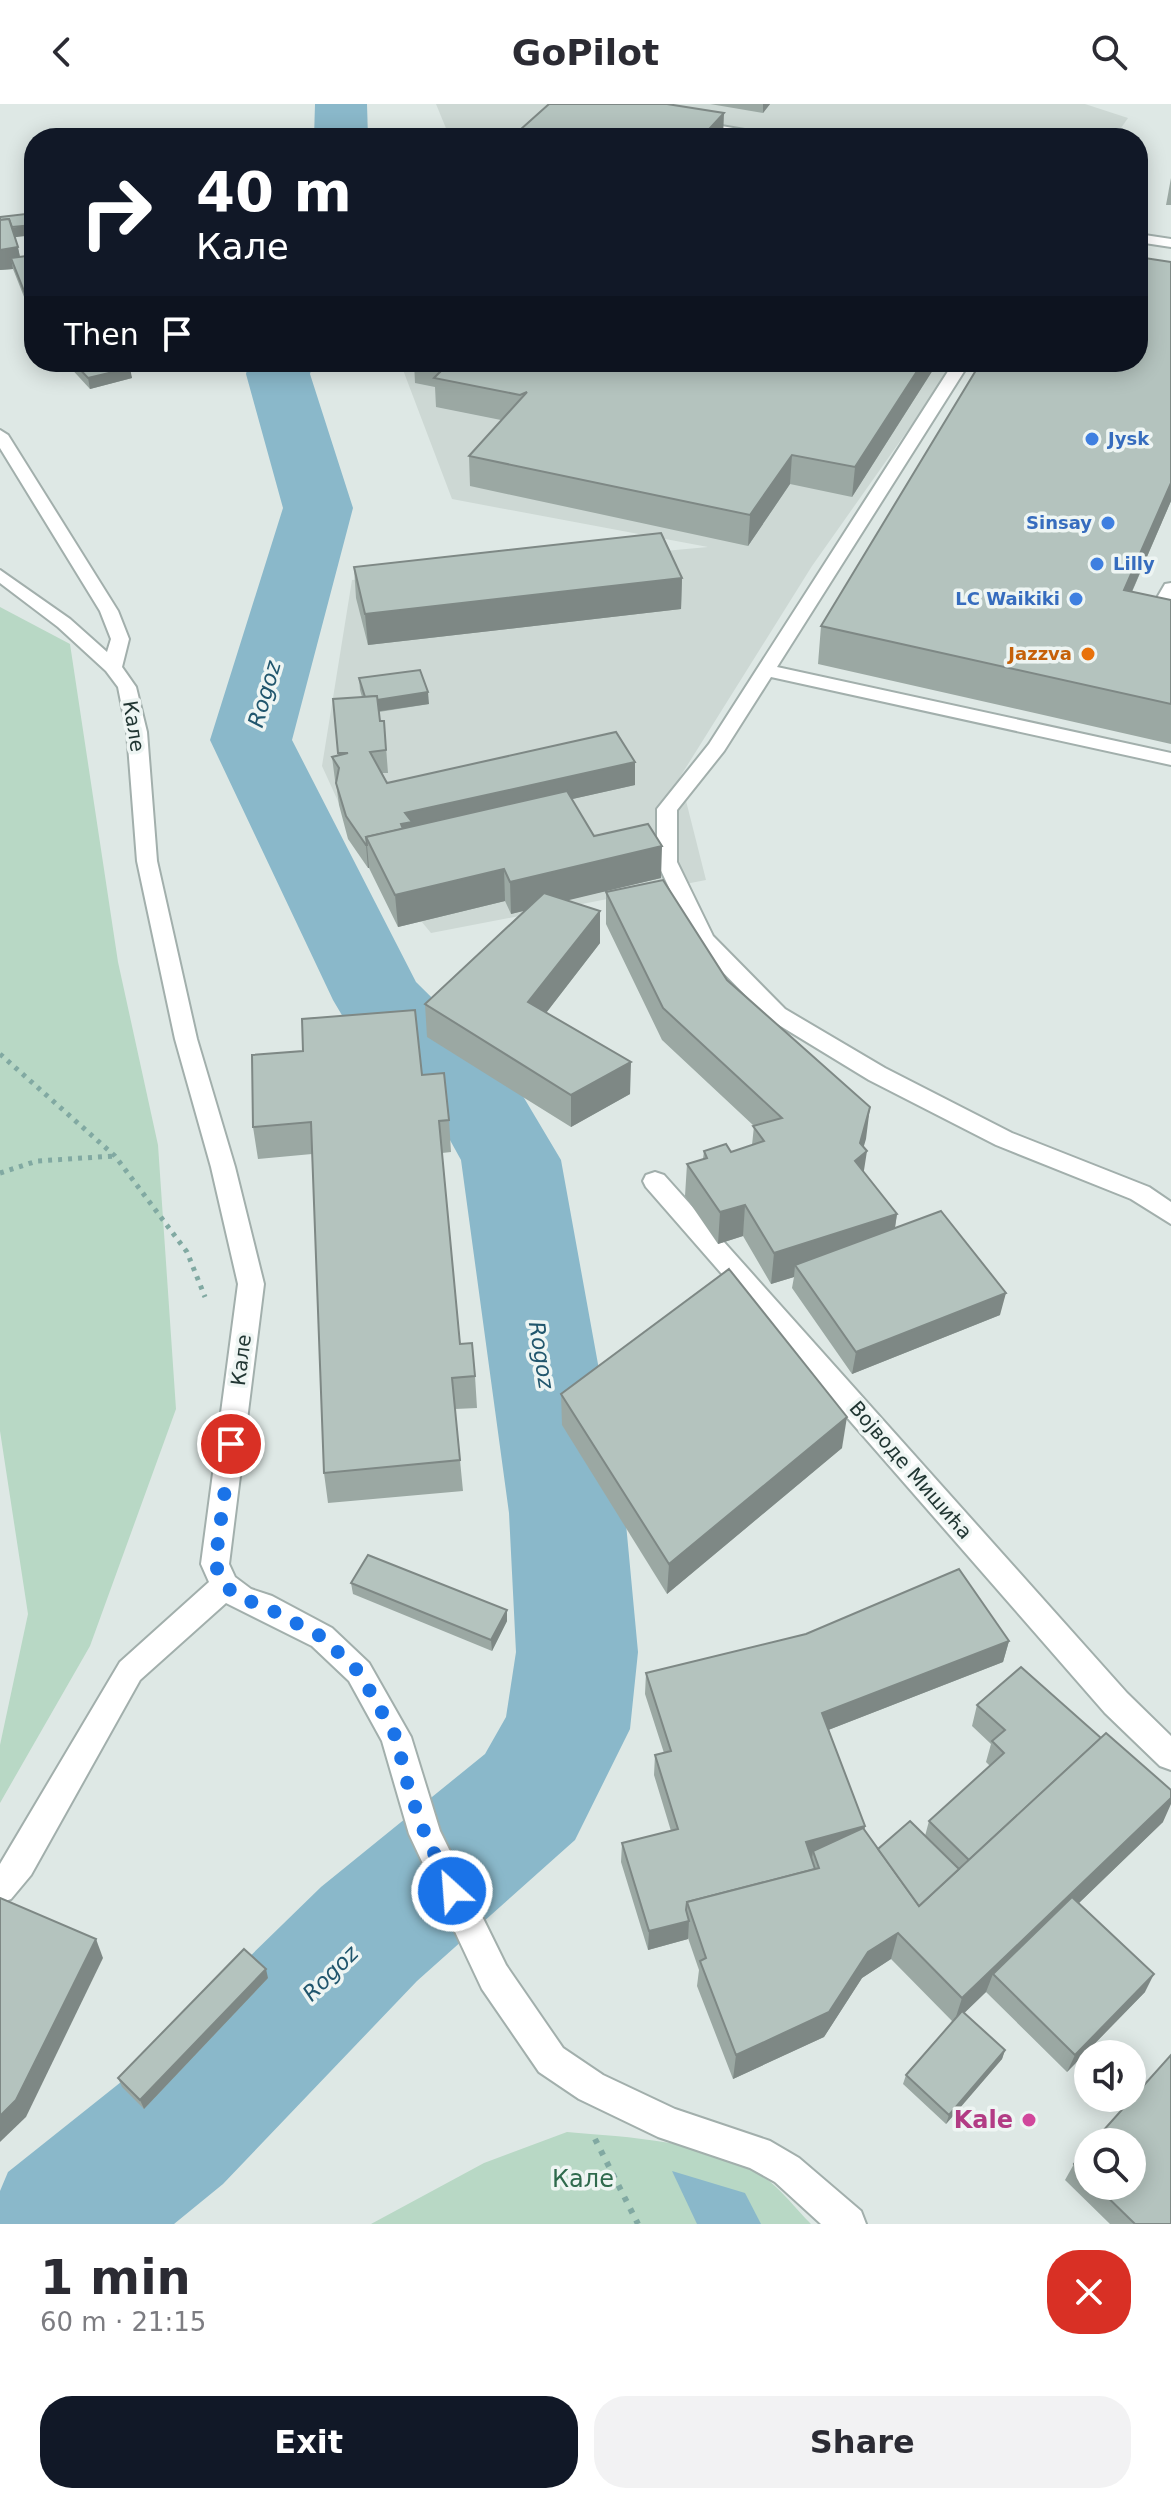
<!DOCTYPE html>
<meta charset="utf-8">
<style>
:root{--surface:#fff;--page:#f2f2f3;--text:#2b2b33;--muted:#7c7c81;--accent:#111827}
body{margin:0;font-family:"DejaVu Sans",sans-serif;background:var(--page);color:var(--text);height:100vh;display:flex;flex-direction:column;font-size:30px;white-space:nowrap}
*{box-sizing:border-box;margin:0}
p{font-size:26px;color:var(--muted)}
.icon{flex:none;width:44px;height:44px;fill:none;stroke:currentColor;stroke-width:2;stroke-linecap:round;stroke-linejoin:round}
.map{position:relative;height:2120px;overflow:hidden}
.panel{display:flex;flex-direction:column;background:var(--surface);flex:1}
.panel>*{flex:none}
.banner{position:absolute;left:24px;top:24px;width:1124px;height:244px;border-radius:32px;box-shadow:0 4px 20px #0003;background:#111827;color:#fff;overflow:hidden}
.fabs{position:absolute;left:1074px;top:1936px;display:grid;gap:16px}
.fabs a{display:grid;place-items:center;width:72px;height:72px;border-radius:50%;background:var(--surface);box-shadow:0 4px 20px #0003;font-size:40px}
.pin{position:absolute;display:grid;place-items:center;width:68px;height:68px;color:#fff;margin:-34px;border:4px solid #fff;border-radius:50%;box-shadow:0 2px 8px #0007}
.me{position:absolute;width:88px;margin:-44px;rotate:334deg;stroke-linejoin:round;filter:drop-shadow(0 0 6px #0008)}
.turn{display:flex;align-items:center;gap:28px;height:168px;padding:0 40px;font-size:36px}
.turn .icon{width:104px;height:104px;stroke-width:2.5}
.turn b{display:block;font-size:56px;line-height:68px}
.then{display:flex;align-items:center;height:76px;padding:0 40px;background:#0003;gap:16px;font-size:30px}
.round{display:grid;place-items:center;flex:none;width:84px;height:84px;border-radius:32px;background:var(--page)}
.head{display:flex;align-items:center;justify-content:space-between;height:136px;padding:0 40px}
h1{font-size:48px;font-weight:700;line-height:60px}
.action{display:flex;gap:16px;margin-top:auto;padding:16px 40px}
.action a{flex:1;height:92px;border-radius:32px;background:var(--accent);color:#fff;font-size:32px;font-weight:700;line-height:92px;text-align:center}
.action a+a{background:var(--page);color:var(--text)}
header{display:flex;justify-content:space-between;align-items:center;height:104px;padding:0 40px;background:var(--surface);font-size:36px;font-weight:700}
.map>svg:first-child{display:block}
</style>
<header><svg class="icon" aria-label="back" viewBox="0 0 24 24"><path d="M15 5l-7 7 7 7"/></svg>GoPilot<svg class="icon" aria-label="search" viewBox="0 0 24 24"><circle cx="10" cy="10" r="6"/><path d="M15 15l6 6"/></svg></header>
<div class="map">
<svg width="1171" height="2120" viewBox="0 0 1171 2120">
<rect width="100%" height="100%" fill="#dee8e5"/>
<g fill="#cdd8d4">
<path d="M436,0H1085L1128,14L1114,34H450Z"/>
<path d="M400,258H956L812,462L680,673L706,776L431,829L358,741L322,662L352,476L708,443L452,395Z"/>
</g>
<g fill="#b8d8c5">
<path d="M0,503L70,540L118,858L158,1041L176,1305L90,1542L0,1699V1641L28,1510L0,1327Z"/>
<path d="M567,2028C626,2033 713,2037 763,2072C781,2085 796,2105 811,2120H371L484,2059Z"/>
</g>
<path fill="#8ab8ca" d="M672,2067L745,2089L761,2120H697Z"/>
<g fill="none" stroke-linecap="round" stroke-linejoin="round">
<g fill="#8ab8ca" fill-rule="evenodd">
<path d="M315,0H367L368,34H314Z"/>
<path d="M249,258H313L310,270L353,404L292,636L416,878L511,972L561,1056L625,1409L638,1548L630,1625L575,1736L417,1877L223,2080L174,2120H0V2087L8,2068L121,1978L321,1783L485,1650L506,1613L516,1548L509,1409L461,1056L440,1018L346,918L333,896L210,636L283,404L246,270Z"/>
</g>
<defs>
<g id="service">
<path d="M692,17L769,30L775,34H746L687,24L686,21Z"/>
<path d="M1138,130L1171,135V143L1138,138Z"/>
<path d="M954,258H970L777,563L1171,649V661L771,573L724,647L677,706V758L713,832L785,905L885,964L1012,1029L1149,1083L1171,1098V1120L1131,1095L996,1041L869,976L769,915L696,841L657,758V705L709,640Z"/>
<path d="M1171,479V500L1166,510L1171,515V529L1165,528L1147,511L1165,480Z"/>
</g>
<g id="minor">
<path d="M0,326L8,331L118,507L129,535L122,563L136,583L147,628L157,757L197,935L235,1063L264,1180L229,1460L235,1473L251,1485L272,1492L332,1524L369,1559L411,1633L440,1727L506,1861L563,1944L603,1971L675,2005L770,2037L799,2054L861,2107L866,2120H821L775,2078L750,2064L658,2033L579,1995L539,1968L482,1885L409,1730L382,1637L349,1577L312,1542L226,1499L140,1576L31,1771L11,1795L0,1799V1760L120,1558L209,1478L201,1460L238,1180L211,1063L175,935L137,757L127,628L118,583L106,567L58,523L0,479V466L70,515L107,548L111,535L100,507L0,344Z"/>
<path d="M655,1068L664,1071L1127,1589L1171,1632V1666L1160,1662L1105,1609L646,1083L643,1077L646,1071Z"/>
</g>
</defs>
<use href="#service" stroke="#a2afac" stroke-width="4"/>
<use href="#minor" stroke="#a2afac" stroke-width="4"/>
<g stroke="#81a9a2" stroke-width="5" stroke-dasharray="4 6" stroke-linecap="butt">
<path d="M0,950L115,1052L187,1148L205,1193"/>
<path d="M0,1069L37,1057L114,1052"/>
</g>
<path stroke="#81a9a2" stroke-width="6" stroke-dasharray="5 8" stroke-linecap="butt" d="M595,2035L638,2120"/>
<use href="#service" fill="#fff" fill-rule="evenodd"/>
<use href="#minor" fill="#fff" fill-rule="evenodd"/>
</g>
<g fill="#9ba8a3">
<path d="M710,0H770L763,9Z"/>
<path d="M1171,74V101H1166Z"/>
<path d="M15,133L20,153L34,151V202L28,203L13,165L0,166Z"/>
<path d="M1171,158V397L1132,488L1171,496V640L818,560L821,522Z"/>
<path d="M67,258H125L132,274L90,285L67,260Z"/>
<path d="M414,258H938L852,393L790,380L748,442L470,382L469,352L501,316L436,303L435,283L415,279Z"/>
<path d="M354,463L682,474L681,505L368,541L356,494Z"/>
<path d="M359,574L429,600L379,608L380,617H384L388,669H382L387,679L635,681L572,695L594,732L661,774L566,796L600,807V839L546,909L630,990L571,1023L427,933L425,900L526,806L511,810L505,797L398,823L369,764H368L348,735L339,701L336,679L335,676L332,653L338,652L333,595L362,593L360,586Z"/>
<path d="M606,788L727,876L870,1003L863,1043L864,1068L897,1110L895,1124L1000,1211L852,1270L792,1184L794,1173L771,1180L743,1132L718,1140L685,1092L687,1060L703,1055L704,1047L731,1048L752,1041L754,1022L662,936L606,820Z"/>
<path d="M422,971L449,1016L451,1048L442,1049L460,1240L475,1272L477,1304L455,1305L463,1387L328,1399L324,1369L312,1050L258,1055L253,1023Z"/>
<path d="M561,1290L842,1344L667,1490L562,1321Z"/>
<path d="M351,1479L507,1517L492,1547L353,1490Z"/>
<path d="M1009,1537L1003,1558L828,1626L865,1722L864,1726L878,1746L925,1732L929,1717L990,1662L986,1658L991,1640L972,1622L977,1601L1163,1718L1079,1799L1145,1888L1067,1968L986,1888L964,1909L1005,1946L1002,1955L946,2020L903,1980L906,1971L953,1918L891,1855L862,1874L824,1933L733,1975L697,1882L699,1866L688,1834V1835L648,1846L621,1758L622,1739L671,1727L654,1671L655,1651L664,1649L645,1590L646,1569Z"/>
<path d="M268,1874L144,2005L122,1983L118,1974Z"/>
<path d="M1088,2044V2082H1132L1171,2120H1110L1065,2076L1074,2060Z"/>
</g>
<g fill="#7e8885">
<path d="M763,0H770L763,9Z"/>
<path d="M724,9L723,34H701Z"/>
<path d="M34,121V131L0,135V125Z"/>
<path d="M18,143L22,163L11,154L13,165L0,166V146Z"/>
<path d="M34,191V202L28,203L26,192Z"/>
<path d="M923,258H938L852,393L855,363Z"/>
<path d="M130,264L132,274L90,285L88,274Z"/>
<path d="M792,351L790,380L748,442L750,411Z"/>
<path d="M1171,379V397L1116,524L1124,486Z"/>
<path d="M682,474L681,505L368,541L365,510Z"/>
<path d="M428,588L429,600L367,609L366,597Z"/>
<path d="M635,658V681L413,731L407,742L401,720L405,709Z"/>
<path d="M366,741H367L369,764H368Z"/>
<path d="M662,742L661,774L511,810L510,778Z"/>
<path d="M504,765L505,797L398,823L395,791Z"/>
<path d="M600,807V839L529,931L528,898Z"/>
<path d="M631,958L630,990L571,1023V991Z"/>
<path d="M870,1003L866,1035L861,1052L867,1047L862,1079L855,1057Z"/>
<path d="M745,1101L743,1132L718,1140L720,1108Z"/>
<path d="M897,1110L892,1142L795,1161L794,1173L771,1180L774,1149Z"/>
<path d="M1006,1189L1000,1211L852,1270L856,1248Z"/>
<path d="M847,1313L842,1344L667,1490L669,1460Z"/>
<path d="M507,1506V1517L492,1547L491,1536Z"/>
<path d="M1009,1537L1003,1558L818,1630L822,1609Z"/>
<path d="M1171,1694V1700L1163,1718L999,1876L993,1870L986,1888L954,1919L962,1894Z"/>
<path d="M865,1722L861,1742L813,1747L812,1755L806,1738Z"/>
<path d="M689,1817L688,1835L648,1846L649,1827Z"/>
<path d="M898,1829L891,1855L862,1874L824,1933L733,1975L736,1951L868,1848Z"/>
<path d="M96,1835L103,1854L26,2013L0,2038V2012Z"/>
<path d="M266,1865L268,1874L144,2005L140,1996Z"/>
<path d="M1154,1870L1145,1888L1067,1968L1075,1951Z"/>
<path d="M1005,1946L1002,1955L946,2020L949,2011Z"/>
</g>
<g fill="#b4c3be" stroke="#7e8885" stroke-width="2">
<path d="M549,0H667L724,9L701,34H511Z"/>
<path d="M34,109V121L12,123L9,115L0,116V113Z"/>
<path d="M9,115L18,143L0,146V116Z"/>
<path d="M34,151V191L26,192L11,154Z"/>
<path d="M1138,153L1171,158V379L1124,486L1171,496V600L821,522L981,258H1138Z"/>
<path d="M73,258H125L130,264L88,274Z"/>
<path d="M450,258H923L855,363L792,351L750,411L469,352L527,288L520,291L434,274Z"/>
<path d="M661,429L682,474L365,510L354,463Z"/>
<path d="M420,566L428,588L377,596V592L365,593L359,574Z"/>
<path d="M377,592L380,617H384L386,646L370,648L387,679L616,628L635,658L405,709L412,718L401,720L403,725L366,733L367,741H366L346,712L336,679L339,664L332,653L348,649H338L333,595Z"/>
<path d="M567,687L594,732L648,720L662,742L510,778L504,765L395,791L366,733Z"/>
<path d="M663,776L727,876L870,1003L860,1039L867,1047L855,1057L897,1110L774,1149L745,1101L720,1108L687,1060L707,1054L704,1047L726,1040L731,1048L764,1037L753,1022L782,1014L663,904L606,788Z"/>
<path d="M544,789L600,807L528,898L631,958L571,991L425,900Z"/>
<path d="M415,906L422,971L444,969L449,1016L439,1017L460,1240L472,1239L475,1272L452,1274L460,1356L324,1369L311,1018L253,1023L252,951L303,947L302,915Z"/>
<path d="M941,1107L1006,1189L856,1248L795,1161Z"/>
<path d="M729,1165L847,1313L669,1460L561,1290Z"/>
<path d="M368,1451L507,1506L491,1536L351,1479Z"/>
<path d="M959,1465L1009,1537L822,1609L865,1722L806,1738L815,1765L687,1798L686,1806L689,1817L649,1827L622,1739L678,1725L655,1651L671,1647L646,1569L806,1530Z"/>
<path d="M1021,1563L1101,1634L969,1756L929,1717L1004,1649L992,1637L1005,1626L977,1601Z"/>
<path d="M1106,1629L1171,1686V1694L962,1894L898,1829L868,1848L829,1908L736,1951L700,1857L706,1854L687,1798L819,1764L813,1747L863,1724L919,1802Z"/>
<path d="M910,1717L959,1765L919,1802L878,1745Z"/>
<path d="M1072,1793L1154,1870L1075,1951L993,1870Z"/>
<path d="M0,1794L96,1835L16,1996L0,2012Z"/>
<path d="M244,1845L266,1865L140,1996L118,1974Z"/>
<path d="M962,1907L1005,1946L949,2011L906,1971Z"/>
<path d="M1171,1951V2120H1135L1096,2082H1132V2038H1093Z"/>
<path d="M1088,2044V2074L1074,2060Z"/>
</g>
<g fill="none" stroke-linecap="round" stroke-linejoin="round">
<path stroke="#1a73e8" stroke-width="14" stroke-dasharray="0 25.2" d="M231,1340L215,1460L225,1482L242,1495L262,1501L322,1533L359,1568L396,1633L409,1686L425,1730L452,1787"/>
</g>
<g fill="#3f7fe0" stroke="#eef5f3" stroke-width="3">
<circle cx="1092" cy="335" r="8"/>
<circle cx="1108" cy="419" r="8"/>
<circle cx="1097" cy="460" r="8"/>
<circle cx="1076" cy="495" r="8"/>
</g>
<circle fill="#e8710a" stroke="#eef5f3" stroke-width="3" cx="1088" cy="550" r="8"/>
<circle fill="#d1479c" stroke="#eef5f3" stroke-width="3" cx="1029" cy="2016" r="8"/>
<g text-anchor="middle" stroke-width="7" stroke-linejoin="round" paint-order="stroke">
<g font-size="18" font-weight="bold" fill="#366cbe" stroke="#eef5f3" text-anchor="start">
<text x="1108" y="341">Jysk</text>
<text x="1092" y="425" text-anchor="end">Sinsay</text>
<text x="1113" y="466">Lilly</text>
<text x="1060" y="501" text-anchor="end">LC Waikiki</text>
</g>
<g font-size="18" font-weight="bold" fill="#c56008" stroke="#eef5f3" text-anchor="end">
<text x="1072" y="556">Jazzva</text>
</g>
<g font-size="20" fill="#213633" stroke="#eef5f3">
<text transform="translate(134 622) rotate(81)" y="7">Кале</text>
<text transform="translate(241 1256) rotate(-83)" y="7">Кале</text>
<text transform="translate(911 1366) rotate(49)" y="7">Војводе Мишића</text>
</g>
<g font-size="22" font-style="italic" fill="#21566d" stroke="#eef5f3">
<text transform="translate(264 590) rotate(-74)" y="8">Rogoz</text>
<text transform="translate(542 1251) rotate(81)" y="8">Rogoz</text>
<text transform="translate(330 1869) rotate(-45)" y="8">Rogoz</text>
</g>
<g font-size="24" font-weight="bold" fill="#b23c85" stroke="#eef5f3" text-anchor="end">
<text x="1013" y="2024">Kale</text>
</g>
<g font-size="24" fill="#2f6a4d" stroke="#eef5f3">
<text x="583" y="2083">Кале</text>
</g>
</g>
</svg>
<div class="fabs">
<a><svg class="icon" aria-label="sound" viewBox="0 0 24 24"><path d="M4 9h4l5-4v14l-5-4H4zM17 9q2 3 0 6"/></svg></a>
<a><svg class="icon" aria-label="search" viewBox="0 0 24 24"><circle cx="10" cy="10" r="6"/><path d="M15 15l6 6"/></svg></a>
</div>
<div class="pin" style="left:231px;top:1340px;background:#d93025"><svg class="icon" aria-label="arrive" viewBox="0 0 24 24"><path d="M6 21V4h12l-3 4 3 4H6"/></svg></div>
<svg class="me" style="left:452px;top:1787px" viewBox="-20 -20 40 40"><circle r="17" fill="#1a73e8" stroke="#fff" stroke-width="3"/><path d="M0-11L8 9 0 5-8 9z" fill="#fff"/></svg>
<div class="banner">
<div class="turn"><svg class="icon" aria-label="right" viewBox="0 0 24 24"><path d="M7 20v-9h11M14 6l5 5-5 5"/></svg><div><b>40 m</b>Кале</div></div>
<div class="then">Then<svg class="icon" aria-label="arrive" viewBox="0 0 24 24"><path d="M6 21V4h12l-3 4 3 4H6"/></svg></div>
</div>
</div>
<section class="panel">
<div class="head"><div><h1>1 min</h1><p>60 m · 21:15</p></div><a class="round" style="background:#d93025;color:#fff"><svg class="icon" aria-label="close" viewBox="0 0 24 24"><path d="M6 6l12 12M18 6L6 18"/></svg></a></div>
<div class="action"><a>Exit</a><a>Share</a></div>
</section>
